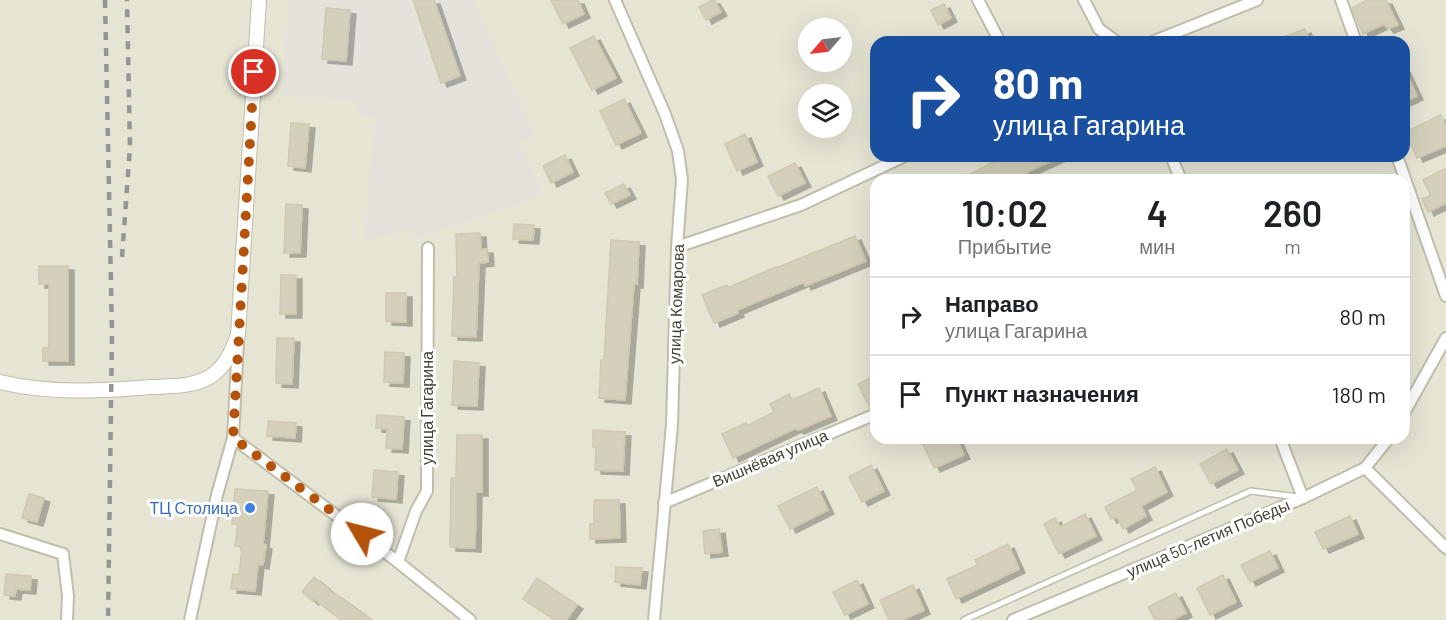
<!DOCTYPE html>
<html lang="ru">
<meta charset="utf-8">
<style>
:root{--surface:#fff;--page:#f6f6f6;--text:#202124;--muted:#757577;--line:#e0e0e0}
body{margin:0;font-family:Barlow,sans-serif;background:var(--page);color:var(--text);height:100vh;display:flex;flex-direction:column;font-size:22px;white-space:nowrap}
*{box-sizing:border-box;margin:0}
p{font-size:20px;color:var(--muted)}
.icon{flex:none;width:33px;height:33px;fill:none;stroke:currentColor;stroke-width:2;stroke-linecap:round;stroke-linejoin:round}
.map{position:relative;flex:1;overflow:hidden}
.sheet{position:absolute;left:870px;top:174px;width:540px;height:270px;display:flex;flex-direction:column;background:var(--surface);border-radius:18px;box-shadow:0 6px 24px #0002}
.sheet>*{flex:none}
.guide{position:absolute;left:870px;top:36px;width:540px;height:126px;border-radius:18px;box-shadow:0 6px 24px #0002;background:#1a4fa0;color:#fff;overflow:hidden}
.needle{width:39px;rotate:242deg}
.fabs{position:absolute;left:798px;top:18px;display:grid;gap:12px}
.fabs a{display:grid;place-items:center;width:54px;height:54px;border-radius:50%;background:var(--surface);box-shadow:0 6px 24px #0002;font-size:30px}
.pin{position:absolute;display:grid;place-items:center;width:51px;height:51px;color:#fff;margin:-26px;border:3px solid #fff;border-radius:50%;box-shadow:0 2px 6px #0007}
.me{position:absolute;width:66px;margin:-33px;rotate:307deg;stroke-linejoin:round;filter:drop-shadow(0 0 4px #0008)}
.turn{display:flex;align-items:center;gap:21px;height:126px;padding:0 24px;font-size:27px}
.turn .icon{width:78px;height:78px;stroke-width:2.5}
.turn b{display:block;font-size:42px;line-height:51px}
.eta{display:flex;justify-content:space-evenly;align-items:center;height:102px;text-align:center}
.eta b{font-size:36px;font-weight:600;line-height:42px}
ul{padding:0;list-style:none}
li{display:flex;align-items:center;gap:18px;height:78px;padding:0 24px;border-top:2px solid var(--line)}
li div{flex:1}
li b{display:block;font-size:22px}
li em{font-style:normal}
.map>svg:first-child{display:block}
</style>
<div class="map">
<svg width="1446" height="620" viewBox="0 0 1446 620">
<defs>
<filter id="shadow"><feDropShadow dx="6" dy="4" stdDeviation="0" flood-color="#0004"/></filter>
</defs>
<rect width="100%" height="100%" fill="#f2f1e6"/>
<path fill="#e6e5d4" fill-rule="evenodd" d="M0,0H1446V620H0ZM808,28H842V62H808ZM876,42H1404V156H876ZM808,94H842V128H808ZM876,180H1404V438H876Z"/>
<path fill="#e4e2da" d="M289,0H473L534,135L519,143L543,195L415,239L414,228L364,241L375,116L358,115L357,100L281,96Z"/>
<g fill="#d4d0bb" stroke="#cec9af" stroke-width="1.5" filter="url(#shadow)">
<path d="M413,0H434L460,76L441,83Z"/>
<path d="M551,0H578L584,14L563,24Z"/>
<path d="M712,0H714L721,12L706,20L699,7Z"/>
<path d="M1367,0H1386L1398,25L1388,29L1384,24L1363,34L1352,8Z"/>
<path d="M944,4L951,18L938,25L931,10Z"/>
<path d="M326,8L350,10L346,61L322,59Z"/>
<path d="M1305,29L1310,42H1273V41Z"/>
<path d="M594,36L616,78L592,90L570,48Z"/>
<path d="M1404,68L1417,96L1404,102Z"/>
<path d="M624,99L641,133L616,145L600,111Z"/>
<path d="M1441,115L1446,126V146L1417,158L1405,132Z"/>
<path d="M291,123L309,124L305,168L288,166Z"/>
<path d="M745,134L757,162L737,171L725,144Z"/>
<path d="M565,155L573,172L551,183L543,166Z"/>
<path d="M1005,156H1062L1027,172L1028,174L1016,180H959Z"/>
<path d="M795,163L805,183L778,196L768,176Z"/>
<path d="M1446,168V203L1428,212L1422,199L1431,195L1423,180Z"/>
<path d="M624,184L630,195L611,204L605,193Z"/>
<path d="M286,204L302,205L300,253H284Z"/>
<path d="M514,224L534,225L533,240L513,239Z"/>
<path d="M480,233L481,249H487L488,262L479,263L476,337L452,336L454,277H457L456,234Z"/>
<path d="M855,236L866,261L805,286L804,282L737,310L738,313L714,323L702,295L727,285V288L776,267V268Z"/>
<path d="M611,240L639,242L637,284H634L625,400L599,398L601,360H604Z"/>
<path d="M39,266H68V361H43V348H49V284H39Z"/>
<path d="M281,275H296V314H280Z"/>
<path d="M386,293H406V322L386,321Z"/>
<path d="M277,338H294L292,384L276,383Z"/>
<path d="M385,352L404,353L403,383L384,382Z"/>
<path d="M454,361L479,363L477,406L452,405Z"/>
<path d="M876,375V407L870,408L858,384Z"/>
<path d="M819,388L831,416L798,430L796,428L733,458L722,434L746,423L747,426L774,412L770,404L789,394L792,400Z"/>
<path d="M377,415L404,417L402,449L386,448L387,429L376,428Z"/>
<path d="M268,421L296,423L295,438L267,436Z"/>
<path d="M593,430L625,432L623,471L595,470L596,447H593Z"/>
<path d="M457,435H482V492H476L475,548L450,547L451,478H456Z"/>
<path d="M935,438H956L964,455L934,468L923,444Z"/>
<path d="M1227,449L1238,470L1211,484L1200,464Z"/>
<path d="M871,465L884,491L862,502L849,477Z"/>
<path d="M1155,467L1167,492L1141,506L1146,516L1123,529L1117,517L1111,519L1105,507L1137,490L1131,479Z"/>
<path d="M374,470L398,472L396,499L372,497Z"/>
<path d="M817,487L828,510L790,529L778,506Z"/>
<path d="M235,489L268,491L263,544L266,545L263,565L258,564L255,591L231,589L233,574L239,575L242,547L235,546L238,524H232Z"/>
<path d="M29,494L44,498L37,522L22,518Z"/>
<path d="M594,500H619L620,538L590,539V524H594Z"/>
<path d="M1085,514L1096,536L1059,554L1044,524L1055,518L1060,527Z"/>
<path d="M1350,516L1358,534L1323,549L1315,532Z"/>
<path d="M719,529L722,552L705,554L703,531Z"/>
<path d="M1008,544L1019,569L956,599L947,579L978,565L975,560Z"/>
<path d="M1270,551L1278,568L1250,582L1241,565Z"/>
<path d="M616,567L642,568L640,585L615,582Z"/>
<path d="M6,574L31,576L30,590L16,589L15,596L4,595Z"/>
<path d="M1223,575L1236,602L1210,615L1197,588Z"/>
<path d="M314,577L335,595L336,594L372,620H341L314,599L313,601L302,592Z"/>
<path d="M537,578L577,605L566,620H555L523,599Z"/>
<path d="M857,580L868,604L845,615L833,592Z"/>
<path d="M913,585L924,610L902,620H889L880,600Z"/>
<path d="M1176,593L1186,613L1172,620H1155L1148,607Z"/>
</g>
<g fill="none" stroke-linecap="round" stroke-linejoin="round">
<defs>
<path id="service" d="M964,620L1251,491L1298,497"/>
<g id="minor">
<path d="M615,0L665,114L678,151L682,180L677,247L672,425L654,620"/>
<path d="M978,0L1000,42"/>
<path d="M1084,0L1099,29L1117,42"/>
<path d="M1341,0L1356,42"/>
<path d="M1152,42L1257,0"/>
<path d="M1171,156L1181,180"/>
<path d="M1397,156L1446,296"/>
<path d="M677,247L801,205L905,156"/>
<path d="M1404,413L1446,338"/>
<path d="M233,438L398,562L470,620"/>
<path d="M1280,438L1303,498"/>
<path d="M1365,468L1446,548"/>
<path d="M664,503L876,414"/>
<path d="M0,534L63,554L68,596L67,620"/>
<path d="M398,562L416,511L427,491L428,248"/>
<path d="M190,620L217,495L233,438L238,341"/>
<path d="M1013,620L1303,498L1365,468L1389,438"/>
</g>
<path id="tertiary" d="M0,382C50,394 101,391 152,387C171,386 194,387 211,376C226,366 232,351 238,335L259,0"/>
</defs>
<use href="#service" stroke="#c0beab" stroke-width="8"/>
<use href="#minor" stroke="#c0beab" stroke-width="14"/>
<use href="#tertiary" stroke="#c0beab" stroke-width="16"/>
<use href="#service" stroke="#fff" stroke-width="5"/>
<use href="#minor" stroke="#fff" stroke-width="10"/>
<use href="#tertiary" stroke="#fff" stroke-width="14"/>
<g stroke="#959595" stroke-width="4.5" stroke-dasharray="8 8" stroke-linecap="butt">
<path d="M105,0L112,333L108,620"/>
<path d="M122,257L130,147L127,0"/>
</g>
</g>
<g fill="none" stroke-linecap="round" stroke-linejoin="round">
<path stroke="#b45309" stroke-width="10" stroke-dasharray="0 18" d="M254,72L233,438L362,534"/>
</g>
<circle fill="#3f7fe0" stroke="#fff" stroke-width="2" cx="250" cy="508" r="6"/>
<g text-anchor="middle" stroke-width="6" stroke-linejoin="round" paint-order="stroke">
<g font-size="16" fill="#454235" stroke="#fff">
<text transform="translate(676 304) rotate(-88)" y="6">улица Комарова</text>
<text transform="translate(427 408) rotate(-90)" y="6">улица Гагарина</text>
<text transform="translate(770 458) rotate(-23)" y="6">Вишнёвая улица</text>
<text transform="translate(1208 538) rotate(-23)" y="6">улица 50-летия Победы</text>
</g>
<g font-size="16" fill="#366cbe" stroke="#fff" text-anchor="end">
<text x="238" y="514">ТЦ Столица</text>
</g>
</g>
</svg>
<div class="fabs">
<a><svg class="needle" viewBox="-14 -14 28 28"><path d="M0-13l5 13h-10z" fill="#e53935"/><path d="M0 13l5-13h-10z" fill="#757577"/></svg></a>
<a><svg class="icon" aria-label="layers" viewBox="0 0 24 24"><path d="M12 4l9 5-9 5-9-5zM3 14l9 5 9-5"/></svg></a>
</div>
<div class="pin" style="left:254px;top:72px;background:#d93025"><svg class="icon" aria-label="arrive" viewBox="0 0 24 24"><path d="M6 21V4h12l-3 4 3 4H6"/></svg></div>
<svg class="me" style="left:362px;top:534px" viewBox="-20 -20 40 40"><circle r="19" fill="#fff"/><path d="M0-13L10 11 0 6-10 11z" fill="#b45309"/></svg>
<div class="guide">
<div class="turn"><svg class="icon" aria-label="right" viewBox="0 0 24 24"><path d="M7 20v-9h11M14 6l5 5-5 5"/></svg><div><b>80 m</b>улица Гагарина</div></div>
</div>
<section class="sheet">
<div class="eta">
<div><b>10:02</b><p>Прибытие</p></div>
<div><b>4</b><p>мин</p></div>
<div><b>260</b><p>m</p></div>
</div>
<ul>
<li><svg class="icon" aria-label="right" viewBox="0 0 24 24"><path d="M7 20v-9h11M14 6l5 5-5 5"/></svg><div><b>Направо</b><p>улица Гагарина</p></div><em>80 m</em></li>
<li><svg class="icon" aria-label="arrive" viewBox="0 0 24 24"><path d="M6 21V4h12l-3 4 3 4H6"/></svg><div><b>Пункт назначения</b></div><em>180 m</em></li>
</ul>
</section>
</div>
